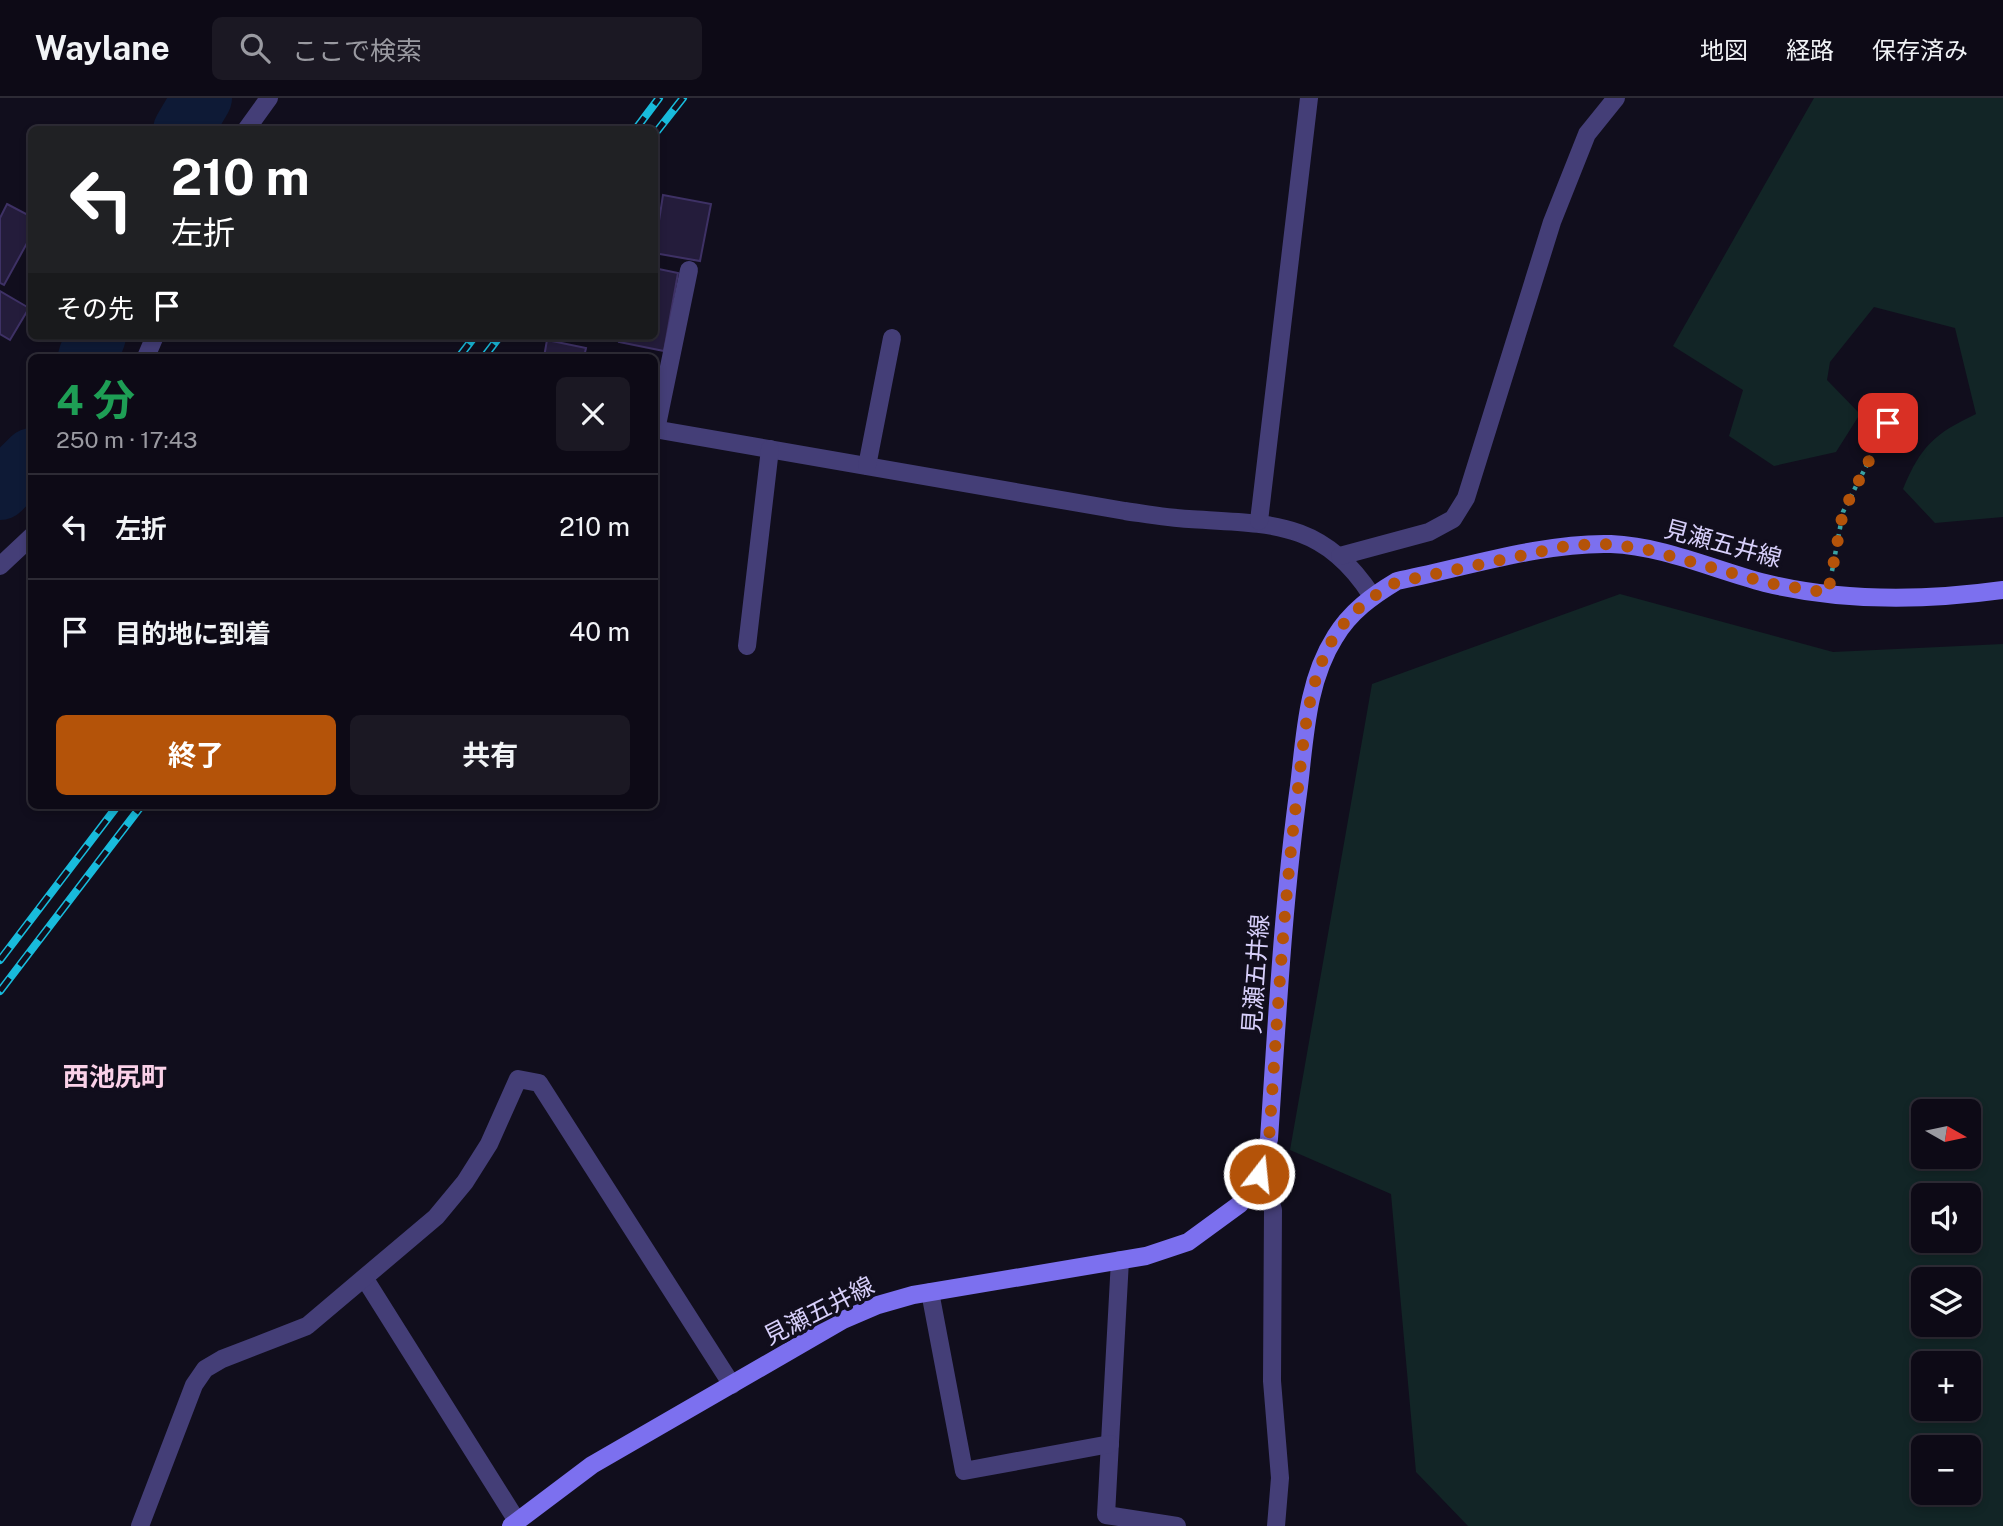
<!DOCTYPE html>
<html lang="ja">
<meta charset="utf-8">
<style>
:root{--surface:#0d0a16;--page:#1b1823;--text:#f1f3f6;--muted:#9a9aa1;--line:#2d2b35;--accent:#b45309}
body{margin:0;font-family:"Public Sans","Noto Sans JP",sans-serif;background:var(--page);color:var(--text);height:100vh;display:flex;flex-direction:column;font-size:26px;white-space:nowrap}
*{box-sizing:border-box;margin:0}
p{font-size:23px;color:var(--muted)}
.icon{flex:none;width:38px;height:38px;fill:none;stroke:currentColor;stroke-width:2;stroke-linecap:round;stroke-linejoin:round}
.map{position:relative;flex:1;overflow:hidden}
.drawer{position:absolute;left:28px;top:256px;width:630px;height:455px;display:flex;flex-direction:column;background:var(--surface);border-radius:10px;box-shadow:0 4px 10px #0003,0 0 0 2px var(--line)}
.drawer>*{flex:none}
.top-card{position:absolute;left:28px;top:28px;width:630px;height:214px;border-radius:10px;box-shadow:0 4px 10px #0003,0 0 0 2px var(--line);background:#202124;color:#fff;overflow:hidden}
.needle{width:46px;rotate:99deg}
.buttons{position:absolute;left:1911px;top:1001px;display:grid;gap:14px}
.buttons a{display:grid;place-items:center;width:70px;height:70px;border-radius:10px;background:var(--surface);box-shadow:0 4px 10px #0003,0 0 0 2px var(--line);font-size:35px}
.pin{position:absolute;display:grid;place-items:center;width:60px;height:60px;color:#fff;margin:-30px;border-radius:14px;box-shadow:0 4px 10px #0006}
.me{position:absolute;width:77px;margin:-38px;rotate:16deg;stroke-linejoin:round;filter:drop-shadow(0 0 5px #0008)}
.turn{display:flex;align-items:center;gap:24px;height:147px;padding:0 28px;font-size:32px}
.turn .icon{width:91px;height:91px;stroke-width:2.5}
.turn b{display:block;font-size:49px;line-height:60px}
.then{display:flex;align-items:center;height:66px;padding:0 28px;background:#0003;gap:14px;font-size:26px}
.round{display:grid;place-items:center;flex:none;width:74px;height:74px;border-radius:10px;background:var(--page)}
.overview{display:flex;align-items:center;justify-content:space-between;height:119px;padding:0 28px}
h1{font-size:42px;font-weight:700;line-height:52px;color:#1e9e55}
.action{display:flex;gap:14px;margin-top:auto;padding:14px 28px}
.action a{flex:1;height:80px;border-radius:10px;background:var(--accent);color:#fff;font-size:28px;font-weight:700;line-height:80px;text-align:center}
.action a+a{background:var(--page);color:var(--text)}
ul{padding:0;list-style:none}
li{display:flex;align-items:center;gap:21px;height:105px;padding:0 28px;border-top:2px solid var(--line)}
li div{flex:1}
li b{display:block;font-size:26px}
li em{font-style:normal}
header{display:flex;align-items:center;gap:42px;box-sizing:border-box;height:98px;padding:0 35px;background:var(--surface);border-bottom:2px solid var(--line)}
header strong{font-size:33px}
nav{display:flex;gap:38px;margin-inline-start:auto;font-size:24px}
.search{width:490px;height:63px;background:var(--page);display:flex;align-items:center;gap:18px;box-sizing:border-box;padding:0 24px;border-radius:10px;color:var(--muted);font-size:26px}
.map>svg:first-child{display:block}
</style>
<header>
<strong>Waylane</strong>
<div class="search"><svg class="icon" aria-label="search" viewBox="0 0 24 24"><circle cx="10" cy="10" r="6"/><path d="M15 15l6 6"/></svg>ここで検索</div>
<nav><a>地図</a><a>経路</a><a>保存済み</a></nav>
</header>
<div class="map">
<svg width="2003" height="1428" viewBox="0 0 2003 1428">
<rect width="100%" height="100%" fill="#110e1d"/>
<g fill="#122526" fill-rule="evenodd">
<path d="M1814,0H2003V419L1935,425L1903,391C1921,348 1934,336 1976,316L1955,230L1874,209L1830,264L1827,282L1860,316L1836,354L1774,368L1729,338L1743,292L1673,248Z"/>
<path d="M1620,496L1833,554L2003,546V1428H1468L1416,1374L1391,1096L1290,1052L1372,586ZM1923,1013H1969V1059H1923ZM1923,1097H1969V1143H1923ZM1923,1181H1969V1227H1923ZM1923,1265H1969V1311H1923ZM1923,1349H1969V1395H1923Z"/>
</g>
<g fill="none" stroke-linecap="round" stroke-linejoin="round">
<g stroke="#0e1a36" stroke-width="60">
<path d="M183,32L202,0"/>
<path d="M88,259L96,238"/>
<path d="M0,392L32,360"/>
</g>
</g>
<g fill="#241c3b" stroke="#3e3165" stroke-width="2">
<path d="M663,97L711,106L700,163L654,155Z"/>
<path d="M7,106L32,119V136L4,187L0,185V120Z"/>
<path d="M654,170L678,175L664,253L619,244L620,238H654Z"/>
<path d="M0,193L29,210L10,242L0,236Z"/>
<path d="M547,242L586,250L584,259H544Z"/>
</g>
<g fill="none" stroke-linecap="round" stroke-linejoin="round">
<path stroke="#3aa2a3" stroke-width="4.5" stroke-dasharray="3.5 5" stroke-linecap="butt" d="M1832,473L1843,414L1888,325"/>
<g stroke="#443e77" stroke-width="18">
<path d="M246,32L269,0"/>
<path d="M146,259L155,238"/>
<path d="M654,331L1125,413C1146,416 1168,420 1189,421C1270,426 1323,422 1372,498"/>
<path d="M656,332L689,172"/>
<path d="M867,368L892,240"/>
<path d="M1259,423L1309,0"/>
<path d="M1340,458L1429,434L1453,421L1466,400L1552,124L1587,36L1616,0"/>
<path d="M0,468L32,438"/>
<path d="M747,548L770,351"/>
<path d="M1259,1076L1267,1090L1273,1112L1272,1283L1280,1380L1276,1428"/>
<path d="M1120,1162L1106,1417L1177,1428"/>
<path d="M365,1181L517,1423"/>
<path d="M930,1194L964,1373L1110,1346"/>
<path d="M140,1428L194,1287L205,1271L222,1261L307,1228L436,1119L465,1084L489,1046L518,981L539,985L732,1287"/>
</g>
<path stroke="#7c70ef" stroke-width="18" d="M511,1428L592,1367L843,1222L878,1207L913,1197L1146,1158L1188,1144L1240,1106L1259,1076L1269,1041C1277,923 1283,805 1299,688C1305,638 1307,583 1335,539C1350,514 1372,498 1397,483C1463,470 1544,444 1611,446C1663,448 1715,472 1765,485C1843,504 1924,503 2003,492"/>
<defs>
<g id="rail">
<path d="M635,32L659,0"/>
<path d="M654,37L683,0"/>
<path d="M459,259L475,238"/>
<path d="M484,259L500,238"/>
<path d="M0,862L118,707"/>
<path d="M0,893L142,707"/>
</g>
</defs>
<use href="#rail" stroke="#18bbdc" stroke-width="8"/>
<use href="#rail" stroke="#110e1d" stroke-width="5" stroke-dasharray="16" stroke-linecap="butt"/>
</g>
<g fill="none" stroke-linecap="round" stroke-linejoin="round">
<path stroke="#b45309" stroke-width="12" stroke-dasharray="0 21.6" d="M1259,1076L1269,1041C1277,927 1283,812 1297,698C1304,645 1306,586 1334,539C1350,514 1372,498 1397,484L1571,447L1613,446L1649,452L1768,485L1828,495L1843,414L1888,325"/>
</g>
<g text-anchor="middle" stroke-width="7" stroke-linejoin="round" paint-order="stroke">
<g font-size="24" fill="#d7cffa" stroke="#110e1d">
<text transform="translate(1723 446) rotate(15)" y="8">見瀬五井線</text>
<text transform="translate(1256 876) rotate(-86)" y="8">見瀬五井線</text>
<text transform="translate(819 1213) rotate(-27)" y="8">見瀬五井線</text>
</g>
<g font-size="26" font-weight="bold" fill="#fad1e8" stroke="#110e1d">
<text x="115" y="988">西池尻町</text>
</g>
</g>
</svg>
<div class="buttons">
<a><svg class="needle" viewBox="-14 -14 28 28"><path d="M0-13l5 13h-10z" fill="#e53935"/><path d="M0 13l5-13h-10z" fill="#9a9aa1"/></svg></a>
<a><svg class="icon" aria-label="sound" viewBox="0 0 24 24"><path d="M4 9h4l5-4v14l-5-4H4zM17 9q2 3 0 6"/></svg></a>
<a><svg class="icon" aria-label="layers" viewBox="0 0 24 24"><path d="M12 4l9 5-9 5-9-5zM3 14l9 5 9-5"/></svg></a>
<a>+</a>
<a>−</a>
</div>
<div class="pin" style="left:1888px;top:325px;background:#d93025"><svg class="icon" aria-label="arrive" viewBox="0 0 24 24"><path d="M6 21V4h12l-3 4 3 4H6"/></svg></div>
<svg class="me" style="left:1259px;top:1076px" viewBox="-20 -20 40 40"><circle r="17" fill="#b45309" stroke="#fff" stroke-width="3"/><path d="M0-11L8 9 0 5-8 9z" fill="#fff"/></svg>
<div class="top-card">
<div class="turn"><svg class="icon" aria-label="left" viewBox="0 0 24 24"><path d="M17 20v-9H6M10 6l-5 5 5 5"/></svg><div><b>210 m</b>左折</div></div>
<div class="then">その先<svg class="icon" aria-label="arrive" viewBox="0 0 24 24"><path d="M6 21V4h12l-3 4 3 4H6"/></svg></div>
</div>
<section class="drawer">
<div class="overview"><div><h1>4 分</h1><p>250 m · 17:43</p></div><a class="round"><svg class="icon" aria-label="close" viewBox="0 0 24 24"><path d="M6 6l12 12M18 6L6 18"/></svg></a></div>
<ul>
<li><svg class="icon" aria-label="left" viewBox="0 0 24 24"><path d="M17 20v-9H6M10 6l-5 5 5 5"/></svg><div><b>左折</b></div><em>210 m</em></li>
<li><svg class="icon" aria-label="arrive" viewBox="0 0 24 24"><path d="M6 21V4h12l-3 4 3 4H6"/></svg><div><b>目的地に到着</b></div><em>40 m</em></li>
</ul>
<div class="action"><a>終了</a><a>共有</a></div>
</section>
</div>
